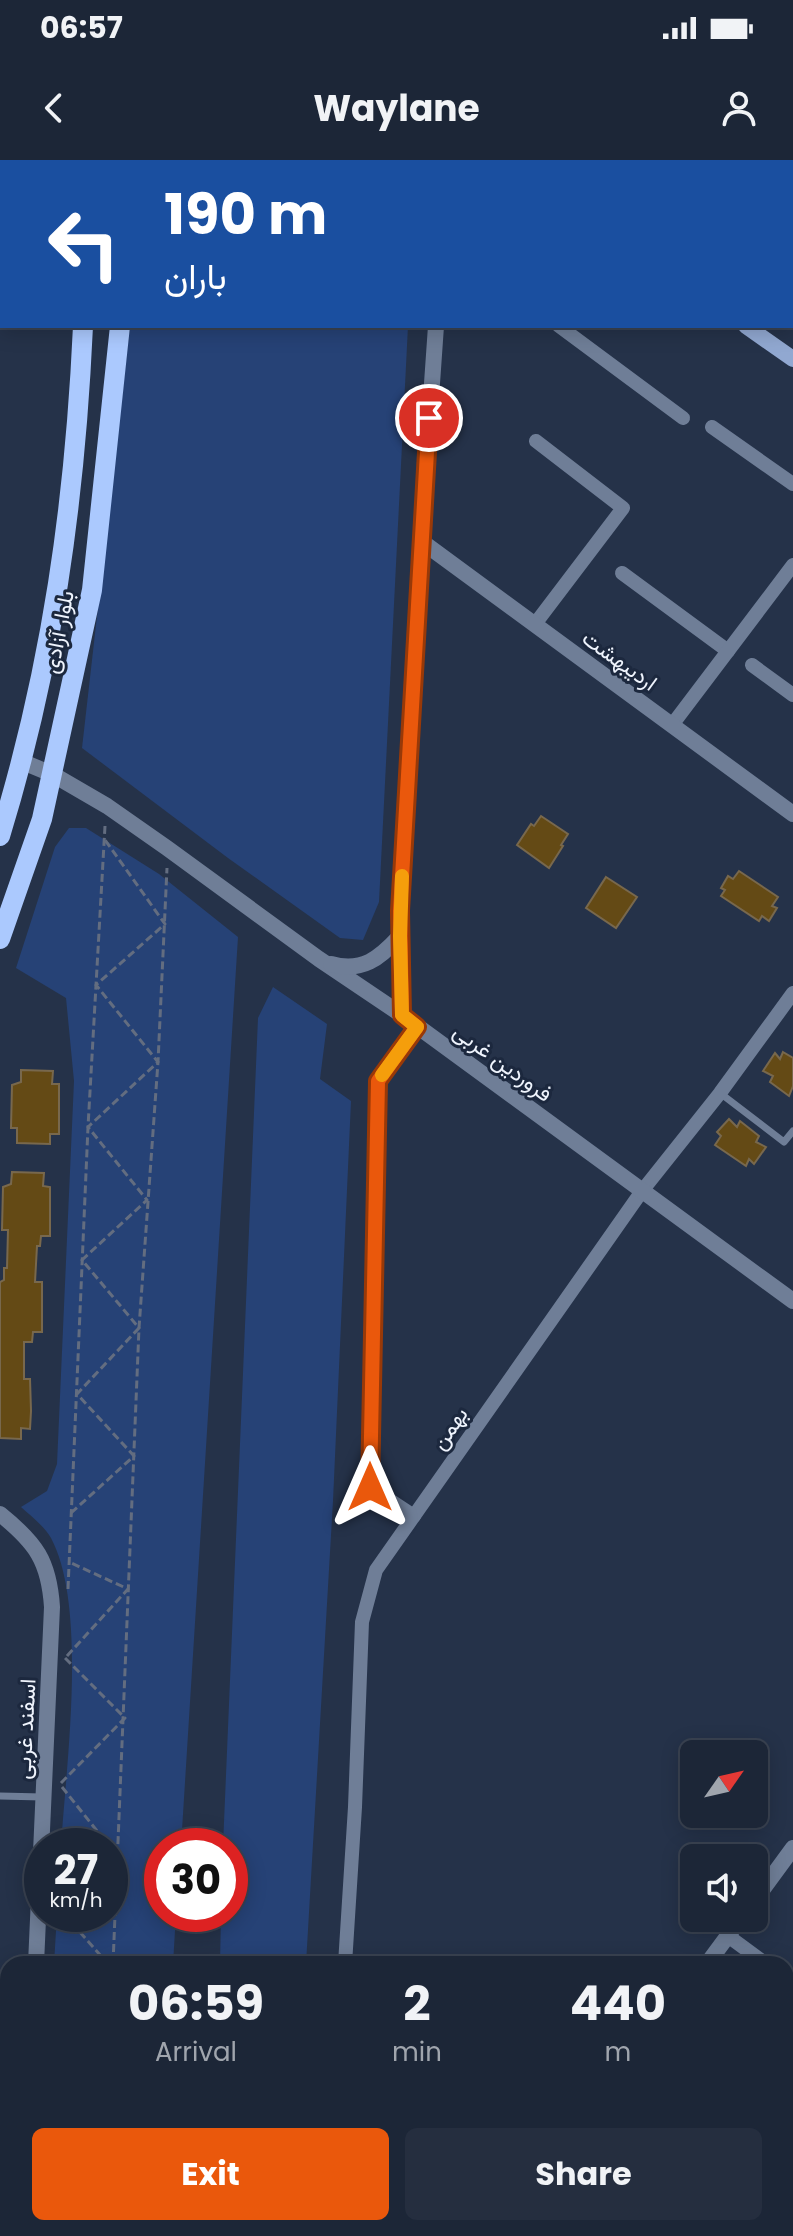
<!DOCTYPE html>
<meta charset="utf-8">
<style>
:root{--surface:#1c2637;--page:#252e3f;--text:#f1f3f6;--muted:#a0a5ad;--line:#3a4352;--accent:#ea580c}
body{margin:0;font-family:Poppins,Vazirmatn,sans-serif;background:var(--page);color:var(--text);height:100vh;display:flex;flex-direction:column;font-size:30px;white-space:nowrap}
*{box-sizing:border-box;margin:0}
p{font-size:26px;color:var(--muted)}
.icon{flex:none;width:44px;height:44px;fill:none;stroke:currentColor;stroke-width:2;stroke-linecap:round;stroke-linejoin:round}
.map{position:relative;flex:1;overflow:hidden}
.details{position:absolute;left:0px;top:1796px;width:794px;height:280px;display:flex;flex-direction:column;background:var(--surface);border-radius:24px 24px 0 0;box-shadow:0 4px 20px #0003,0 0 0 2px var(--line)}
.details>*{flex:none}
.banner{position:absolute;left:0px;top:0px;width:794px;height:168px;box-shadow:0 4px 20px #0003,0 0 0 2px var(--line);background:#1a4fa0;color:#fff;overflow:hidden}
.needle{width:52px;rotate:56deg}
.fabs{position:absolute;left:680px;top:1580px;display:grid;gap:16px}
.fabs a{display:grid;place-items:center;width:88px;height:88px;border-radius:12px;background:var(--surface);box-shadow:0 4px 20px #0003,0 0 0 2px var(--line);font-size:40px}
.speed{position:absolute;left:24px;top:1668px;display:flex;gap:16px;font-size:40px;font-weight:700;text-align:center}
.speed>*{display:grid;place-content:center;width:104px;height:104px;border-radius:50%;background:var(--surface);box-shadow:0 4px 20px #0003,0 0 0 2px var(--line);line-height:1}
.speed small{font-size:20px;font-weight:400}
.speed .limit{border:12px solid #d22;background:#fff;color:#111}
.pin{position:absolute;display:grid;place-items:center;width:68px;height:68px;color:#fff;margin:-34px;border:4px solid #fff;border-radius:50%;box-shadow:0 2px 8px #0007}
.me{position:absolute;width:88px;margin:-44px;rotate:0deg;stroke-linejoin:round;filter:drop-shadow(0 0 6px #0008)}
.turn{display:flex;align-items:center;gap:28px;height:168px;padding:0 32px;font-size:36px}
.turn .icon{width:104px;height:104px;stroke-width:2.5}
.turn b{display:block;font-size:56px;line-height:68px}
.eta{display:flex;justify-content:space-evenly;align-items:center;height:136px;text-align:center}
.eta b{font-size:48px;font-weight:700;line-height:56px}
.cta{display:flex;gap:16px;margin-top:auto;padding:16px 32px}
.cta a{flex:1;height:92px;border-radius:12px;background:var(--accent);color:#fff;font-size:32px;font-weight:700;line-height:92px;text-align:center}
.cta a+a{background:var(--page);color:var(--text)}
.status{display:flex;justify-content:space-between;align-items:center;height:56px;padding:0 40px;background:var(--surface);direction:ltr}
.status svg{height:22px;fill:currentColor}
header{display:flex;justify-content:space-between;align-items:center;height:104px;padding:0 32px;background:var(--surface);font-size:36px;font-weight:700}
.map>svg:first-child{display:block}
</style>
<div class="status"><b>06:57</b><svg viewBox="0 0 49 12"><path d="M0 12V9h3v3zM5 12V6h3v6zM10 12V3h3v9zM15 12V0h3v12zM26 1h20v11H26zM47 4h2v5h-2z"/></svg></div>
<header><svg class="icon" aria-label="back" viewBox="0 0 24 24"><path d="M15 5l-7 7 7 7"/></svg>Waylane<svg class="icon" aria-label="person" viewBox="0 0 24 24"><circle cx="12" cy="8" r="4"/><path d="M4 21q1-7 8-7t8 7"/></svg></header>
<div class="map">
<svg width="793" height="2076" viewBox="0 0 793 2076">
<rect width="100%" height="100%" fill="#253249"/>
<g fill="#264276">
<path d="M149,0H417V2Z"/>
<path d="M130,166H408L379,742L363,780L340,778L228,698L82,588Z"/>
<path d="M69,668H86L159,714L238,777L181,1686H162V1754H176L173,1804H54L57,1754H110V1686H61C66,1606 88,1448 51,1378C45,1367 31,1356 21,1347L47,1331L57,1304L74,921L66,838L16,808L55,687Z"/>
<path d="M273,827L327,864L320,919L351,941L333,1341L306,1804H220L221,1754H230V1686H223L258,858Z"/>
<path d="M39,2068H155V2076H38Z"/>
<rect x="211" y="2068" width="118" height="8"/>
</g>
<g fill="#644a15" stroke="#78684d" stroke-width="2">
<path d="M541,656L568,674L561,685L563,686L549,708L517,685L531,664L534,666Z"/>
<path d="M739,711L778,737L772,746L777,748L769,761L762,756L759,761L721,736L725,730L721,728L728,716L733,719Z"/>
<path d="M606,717L637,737L616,768L586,748Z"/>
<path d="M783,892L793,898V926L789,936L770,922L773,916L763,911L775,893L780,899Z"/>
<path d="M21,910L53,911L52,924H59V974H50V984L17,983V968H11L12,925L21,922Z"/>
<path d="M729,959L737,967L740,961L759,976L756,982L766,987L754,1004L749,999L746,1006L715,985L721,976L717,972Z"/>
<path d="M12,1012L44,1013L43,1026L50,1027V1076H41L40,1086H37L35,1122H42V1172H33L32,1182H24V1219H30L31,1251L30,1269L21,1268V1279L0,1278V1122L4,1120V1108H7L8,1070H2L3,1027L11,1024Z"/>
</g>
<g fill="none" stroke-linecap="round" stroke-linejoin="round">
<g stroke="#636d80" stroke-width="3" stroke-dasharray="8 4" stroke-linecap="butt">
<path d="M71,1353L134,1296L77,1234L139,1168L82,1100L147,1040L88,967L158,902L96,825L165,764L105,680"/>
<path d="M68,1429L88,967L105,666"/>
<path d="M67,1496L128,1429L69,1402"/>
<path d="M61,1623L125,1558L65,1498"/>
<path d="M62,1627L109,1686"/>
<path d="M110,1701L117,1696L110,1687"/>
<path d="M64,1754L108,1804"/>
<path d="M113,1804L139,1168L158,902L167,708"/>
<path d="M44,2076L54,2068"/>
<path d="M99,2076V2068"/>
</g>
<g stroke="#6f7e97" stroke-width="7">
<path d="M720,933L784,982L793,971"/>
<path d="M0,1636L42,1637"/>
</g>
<g stroke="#6f7e97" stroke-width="14">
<path d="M559,166L683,258"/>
<path d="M712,267L793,324"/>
<path d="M622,413L728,491"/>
<path d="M535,464L623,348L536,281"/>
<path d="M752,505L793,535"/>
<path d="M672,565L793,405"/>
<path d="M414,1356L370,1327L378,921L417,867"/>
<path d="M728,1776L766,1804"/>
<path d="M345,1804L355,1647L362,1462L376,1410L642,1031L720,933L793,833"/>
<path d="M786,1819L793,1824"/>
<path d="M0,1884H8"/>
<path d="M425,2068L436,2076"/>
</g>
<g stroke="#6f7e97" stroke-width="16">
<path d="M437,0L438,2"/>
<path d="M454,2L456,0"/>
<path d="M421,381L793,654"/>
<path d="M23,602L52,614L107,646L167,688L319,799L402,855L793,1141"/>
<path d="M331,804C362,813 380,798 400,776"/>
<path d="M402,855L400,751L421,381L436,166"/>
<path d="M0,1354C36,1383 49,1401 52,1447L36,1804"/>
<path d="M754,1741L793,1688"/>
<path d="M707,1804L741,1758"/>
<path d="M23,2076L24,2068"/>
<path d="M507,2076L512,2068"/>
</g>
<g stroke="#91a8d1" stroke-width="16">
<path d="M522,0L525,2"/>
<path d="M572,0L574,2"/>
<path d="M792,161L793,162"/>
<path d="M746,166L793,199"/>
</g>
<g stroke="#abc9fe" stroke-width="20">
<path d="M69,0L70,2"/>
<path d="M128,2L129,0"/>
<path d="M0,676C52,507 75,342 83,166"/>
<path d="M0,779L42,659L92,430L120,166"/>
</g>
</g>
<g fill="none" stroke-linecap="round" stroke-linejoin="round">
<defs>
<path id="route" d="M370,1327L378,921L417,867L402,855L400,751L429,258"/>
</defs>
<use href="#route" stroke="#983908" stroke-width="20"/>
<use href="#route" stroke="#ea580c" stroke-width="14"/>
<path stroke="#f59e0b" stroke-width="14" d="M382,915L417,867L402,855L400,776L402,716"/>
</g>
<g text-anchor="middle" stroke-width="6" stroke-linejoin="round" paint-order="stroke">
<g font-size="22" fill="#eff4fd" stroke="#1c283e">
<text transform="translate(58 472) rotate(-79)" y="8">بلوار آزادی</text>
<text transform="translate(620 500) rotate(36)" y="8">اردیبهشت</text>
<text transform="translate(503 902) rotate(36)" y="8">فروردین غربی</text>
<text transform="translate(449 1268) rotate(-55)" y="8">بهمن</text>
<text transform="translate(25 1569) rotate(-87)" y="8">اسفند غربی</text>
</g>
</g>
</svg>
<div class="fabs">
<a><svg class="needle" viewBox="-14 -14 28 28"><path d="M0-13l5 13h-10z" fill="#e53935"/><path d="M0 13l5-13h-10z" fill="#a0a5ad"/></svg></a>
<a><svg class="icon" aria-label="sound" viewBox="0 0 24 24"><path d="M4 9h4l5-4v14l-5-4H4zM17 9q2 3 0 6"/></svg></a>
</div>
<div class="speed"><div>27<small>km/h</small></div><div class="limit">30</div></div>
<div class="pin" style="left:429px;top:258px;background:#d93025"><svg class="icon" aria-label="arrive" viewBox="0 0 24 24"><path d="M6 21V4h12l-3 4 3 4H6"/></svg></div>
<svg class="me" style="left:370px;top:1327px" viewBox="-20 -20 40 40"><path d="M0-17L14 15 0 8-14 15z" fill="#ea580c" stroke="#fff" stroke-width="4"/></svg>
<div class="banner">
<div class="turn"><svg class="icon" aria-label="left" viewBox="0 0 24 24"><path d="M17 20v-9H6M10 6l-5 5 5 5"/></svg><div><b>190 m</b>باران</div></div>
</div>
<section class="details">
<div class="eta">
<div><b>06:59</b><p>Arrival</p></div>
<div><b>2</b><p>min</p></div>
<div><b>440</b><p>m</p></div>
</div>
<div class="cta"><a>Exit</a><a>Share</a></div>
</section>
</div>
